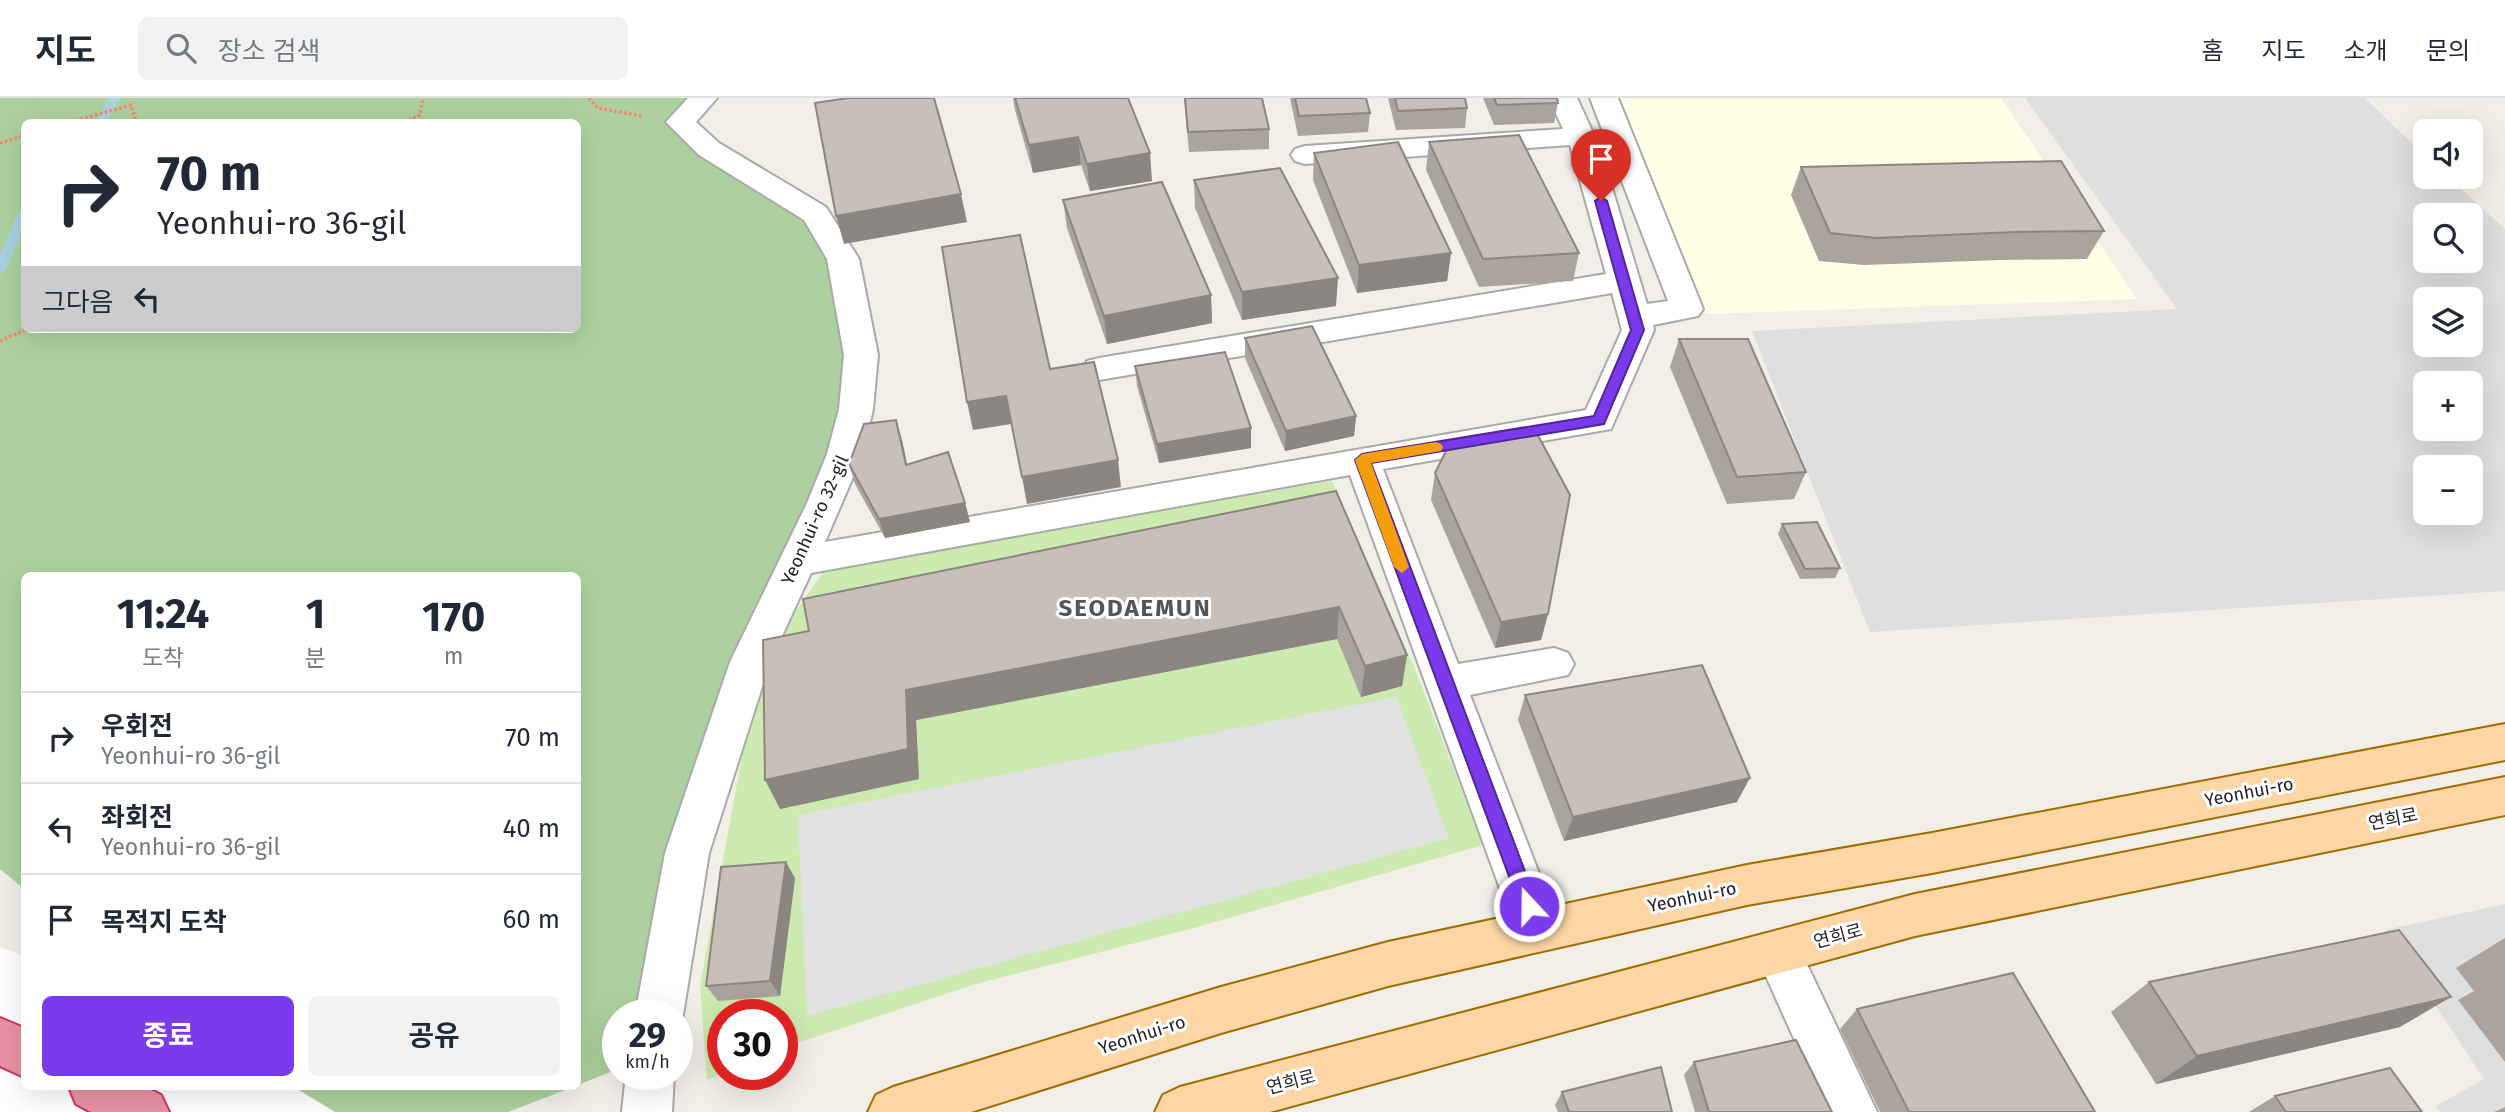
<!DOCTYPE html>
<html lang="ko">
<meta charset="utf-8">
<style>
:root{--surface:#fff;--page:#f2f2f3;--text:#1f2937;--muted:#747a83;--line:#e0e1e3;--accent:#7c3aed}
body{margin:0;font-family:"Fira Sans","Noto Sans KR",sans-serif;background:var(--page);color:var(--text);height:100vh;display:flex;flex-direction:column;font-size:26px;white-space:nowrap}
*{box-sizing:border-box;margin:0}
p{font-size:23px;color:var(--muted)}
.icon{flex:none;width:38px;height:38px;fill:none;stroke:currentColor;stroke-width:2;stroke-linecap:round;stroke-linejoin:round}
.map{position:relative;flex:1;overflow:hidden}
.drawer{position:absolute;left:21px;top:474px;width:560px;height:518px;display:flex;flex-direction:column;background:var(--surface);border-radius:10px;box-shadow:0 7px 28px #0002}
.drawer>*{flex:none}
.hud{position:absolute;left:21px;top:21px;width:560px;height:214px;border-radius:10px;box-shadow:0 7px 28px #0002;background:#fff;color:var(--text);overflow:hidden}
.controls{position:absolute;left:2413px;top:21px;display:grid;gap:14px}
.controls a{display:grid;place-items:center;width:70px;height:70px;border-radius:10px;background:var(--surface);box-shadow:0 7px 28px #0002;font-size:35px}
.speed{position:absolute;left:602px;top:901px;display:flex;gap:14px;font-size:35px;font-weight:700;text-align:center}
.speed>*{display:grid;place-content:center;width:91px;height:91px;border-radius:50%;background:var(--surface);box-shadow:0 7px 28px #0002;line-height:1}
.speed small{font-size:18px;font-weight:400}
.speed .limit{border:10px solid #d22;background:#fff;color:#111}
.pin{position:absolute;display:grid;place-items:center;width:60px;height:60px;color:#fff;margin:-72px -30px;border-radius:50% 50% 50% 0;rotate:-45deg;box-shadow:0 0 7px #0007}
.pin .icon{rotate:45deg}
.me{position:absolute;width:77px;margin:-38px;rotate:339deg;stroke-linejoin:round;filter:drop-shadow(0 0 5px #0008)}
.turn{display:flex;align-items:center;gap:24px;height:147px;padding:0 21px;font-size:32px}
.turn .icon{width:91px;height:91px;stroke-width:2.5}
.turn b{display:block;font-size:49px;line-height:60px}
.then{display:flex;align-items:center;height:66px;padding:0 21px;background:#0003;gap:14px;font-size:26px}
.eta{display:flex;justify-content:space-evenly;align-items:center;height:119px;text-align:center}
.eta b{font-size:42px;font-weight:700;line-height:49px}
.cta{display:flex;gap:14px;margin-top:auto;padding:14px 21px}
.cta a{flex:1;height:80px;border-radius:10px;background:var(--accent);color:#fff;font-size:28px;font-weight:700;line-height:80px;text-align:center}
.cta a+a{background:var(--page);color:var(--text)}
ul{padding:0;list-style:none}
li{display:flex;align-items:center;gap:21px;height:91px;padding:0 21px;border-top:2px solid var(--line)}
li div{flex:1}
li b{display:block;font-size:26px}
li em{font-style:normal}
header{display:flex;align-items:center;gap:42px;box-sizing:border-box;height:98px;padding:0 35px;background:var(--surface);border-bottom:2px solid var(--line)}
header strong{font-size:33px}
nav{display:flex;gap:38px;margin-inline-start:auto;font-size:24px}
.search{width:490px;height:63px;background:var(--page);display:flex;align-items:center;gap:18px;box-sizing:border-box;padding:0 24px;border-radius:10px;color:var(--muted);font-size:26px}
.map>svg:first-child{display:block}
</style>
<header>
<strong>지도</strong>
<div class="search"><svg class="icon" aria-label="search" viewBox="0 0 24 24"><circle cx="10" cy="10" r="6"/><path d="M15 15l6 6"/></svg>장소 검색</div>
<nav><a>홈</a><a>지도</a><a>소개</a><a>문의</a></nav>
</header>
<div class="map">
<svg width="2505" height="1014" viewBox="0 0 2505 1014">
<rect width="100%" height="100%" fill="#f2efe9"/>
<g fill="#e0dfdf" fill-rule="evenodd">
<path d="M2025,0H2365L2425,58L2426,79H2448L2505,131V493L1870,534L1752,233L2177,211ZM2426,117H2471V163H2426ZM2426,201H2471V247H2426ZM2426,285H2471V331H2426ZM2426,369H2471V415H2426Z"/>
<path d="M2505,806V1014H2441L2436,1008L2484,981L2385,832Z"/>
</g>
<path fill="#ffffe5" d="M1620,0H2001L2137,201L1706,216Z"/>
<path fill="#cdebb0" d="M1332,383L1415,571L1483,747L1190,831L976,886L782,950V917H723V975L707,982L700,888L743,652L766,557L827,468Z"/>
<g fill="#add19e" fill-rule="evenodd">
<path d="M0,0H703L680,24L815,116L843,161L856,311L753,557L659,917H618V971L578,987V478H24V791L0,771ZM24,24H578V231H24Z"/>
<path d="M263,989H573L508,1014H294Z"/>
</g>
<path fill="#e2e2e2" d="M1396,599L1449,740L807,918L798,717Z"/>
<path fill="#fff" d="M0,849L24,858V989H294L335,1014H0Z"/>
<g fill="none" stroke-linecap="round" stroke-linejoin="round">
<g fill="#aad3df" fill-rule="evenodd">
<path d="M109,0H121L106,24H96Z"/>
<path d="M24,111V129L6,172L0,176V157L18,115Z"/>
</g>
<defs>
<g id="minor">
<path d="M688,0H717L696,24L719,45L826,109L859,161L878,257L873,311L863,356L825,444L1586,312L1622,232L1612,195L1099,282L1087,279L1082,271L1087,263L1099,260L1606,176L1570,47L1305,66L1295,63L1291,57L1295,51L1305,48L1563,31L1549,0H1577L1600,50L1647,206L1668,203L1590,0H1618L1703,211L1698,218L1653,227L1654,232L1611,331L1383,371L1458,566L1554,550L1568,555L1574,566L1568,577L1470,597L1561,832L1554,847L1538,853L1522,847L1515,832L1350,377L811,475L770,564L709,755L683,917L677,930V917H635L665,755L730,564L807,405L827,356L839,311L844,257L827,161L804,122L699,57L666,24Z"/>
<path d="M1778,832L1794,839L1877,1014H1827L1755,854L1762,839Z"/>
<path d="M626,976H674L672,1014H622Z"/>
</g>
<g id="major">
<path d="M2505,626V662L1932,775L1747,807L1388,888L1221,935L971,1014H868L876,997L893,989L1221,889L1388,844L1747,767L1932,735Z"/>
<path d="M2505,679V717L1915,838L1270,1014H1155L1163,997L1180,989L1915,796Z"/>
</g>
<g id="highway">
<path d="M0,920L24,930V979L0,968Z"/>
<path d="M69,989H145L161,997L169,1014H91L76,1006Z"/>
</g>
</defs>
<use href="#minor" stroke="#a9a9a9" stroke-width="4"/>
<use href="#major" stroke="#a06b00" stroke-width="4"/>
<use href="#highway" stroke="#dc2a67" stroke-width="4"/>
<g stroke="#fa8072" stroke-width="3.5" stroke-dasharray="2.5 2.5" stroke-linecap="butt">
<path d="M589,0L598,10L642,18"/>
<path d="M71,24L131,7L136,24"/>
<path d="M404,24L420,17L423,0"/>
<path d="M0,45L24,38"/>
<path d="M0,243L28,231"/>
</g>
<use href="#minor" fill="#fff" fill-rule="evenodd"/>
<use href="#major" fill="#fcd6a4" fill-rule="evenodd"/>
<use href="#highway" fill="#e892a2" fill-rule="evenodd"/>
</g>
<g fill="#aba49e">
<path d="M1013,0H1128L1152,83L1090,93L1081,67L1033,75L1015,12Z"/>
<path d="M1184,0H1262L1269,31V51L1189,54Z"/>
<path d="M1290,0H1366L1370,15L1368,34L1298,38Z"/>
<path d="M1388,0H1465L1467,10L1465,30L1396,32Z"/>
<path d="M1483,0H1557L1558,5L1554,25L1494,27Z"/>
<path d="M1429,44L1579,155L1573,183L1479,189L1426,72Z"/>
<path d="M1314,55L1451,155L1447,183L1357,195L1313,82Z"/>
<path d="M1801,69L2104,133L2087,161L2000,162L1864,167L1819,163L1791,97Z"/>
<path d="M1194,82L1336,208L1242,222L1195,110Z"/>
<path d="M1063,102L1211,197L1212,225L1107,246L1067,130Z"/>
<path d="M1245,240L1356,318L1354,338L1285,353L1245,260Z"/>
<path d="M1679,241L1806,374L1794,401L1727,406L1670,269Z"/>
<path d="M1135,268L1251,350L1159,365L1137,288Z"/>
<path d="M902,342L907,366L965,405L970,424L885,440L855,386L849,366Z"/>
<path d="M1435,375L1548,516L1541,542L1495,550L1431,402Z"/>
<path d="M1336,393L1407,557L1402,588L1361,599L1337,541L916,622L919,681L780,711L809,533Z"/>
<path d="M1782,426L1840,470L1835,480L1800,481L1778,436Z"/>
<path d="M1525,597L1737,704L1564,743L1518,622Z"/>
<path d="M795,780L780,898L718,903L706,888Z"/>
<path d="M2505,840V964L2458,902L2474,893L2456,870Z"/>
<path d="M2149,884L2400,929L2156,986L2111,914Z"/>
<path d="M1857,911L2095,1014H1880L1840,931Z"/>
<path d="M1694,964L1832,1014H1695L1684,977Z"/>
<path d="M1562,994L1672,1014H1558L1555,1007Z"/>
<path d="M2275,998L2422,1014H2249Z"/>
<path d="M2505,1009V1014H2494Z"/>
</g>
<g fill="#8b8681">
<path d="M1078,39L1081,67L1033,75L1029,47Z"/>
<path d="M1150,55L1152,83L1090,93L1087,66Z"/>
<path d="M961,96L967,124L844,146L836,118Z"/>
<path d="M1451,155L1447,183L1357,195L1359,167Z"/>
<path d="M1338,180L1336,208L1242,222V194Z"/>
<path d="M1211,197L1212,225L1107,246L1104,218Z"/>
<path d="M1006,298L1011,326L973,332L967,304Z"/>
<path d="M1356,318L1354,338L1285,353L1286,333Z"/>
<path d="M896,322L902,342L911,386L906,367Z"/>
<path d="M1251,330V350L1159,365L1157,346Z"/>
<path d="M1118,362L1121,389L1027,406L1022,379Z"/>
<path d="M965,405L970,424L885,440L879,421Z"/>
<path d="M1339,509L1337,541L916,622L919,681L780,711L765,682L906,592Z"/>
<path d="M1548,516L1541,542L1495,550L1501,524Z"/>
<path d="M1407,557L1402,588L1361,599L1365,568Z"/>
<path d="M1750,680L1737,704L1564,743L1573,719Z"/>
<path d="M786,764L795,780L780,898L770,883Z"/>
<path d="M2451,899L2400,929L2156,986L2197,958Z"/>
</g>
<g fill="#c7bfb8" stroke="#8b8681" stroke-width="2">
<path d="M848,0H934L961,96L836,118L815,5Z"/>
<path d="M1015,0H1128L1150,55L1087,66L1078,39L1029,47Z"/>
<path d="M1185,0H1262L1269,31L1188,34Z"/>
<path d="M1295,0H1366L1370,15L1299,18Z"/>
<path d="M1395,0H1465L1467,10L1398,13Z"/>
<path d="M1494,0H1557L1558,5L1497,7Z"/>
<path d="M1519,37L1579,155L1483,161L1429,44Z"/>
<path d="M1398,44L1451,155L1359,167L1314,55Z"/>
<path d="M2061,63L2104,133L2015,134L1876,140L1830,135L1801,69Z"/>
<path d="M1280,70L1338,180L1242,194L1194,82Z"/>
<path d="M1162,84L1211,197L1104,218L1063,102Z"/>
<path d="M1020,137L1050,271L1094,264L1118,362L1022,379L1006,298L967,304L942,149Z"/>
<path d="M1312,228L1356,318L1286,333L1245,240Z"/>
<path d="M1679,241H1748L1806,374L1737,379Z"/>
<path d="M1225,254L1251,330L1157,346L1135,268Z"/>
<path d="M896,322L906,367L948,354L965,405L879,421L849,366L864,326Z"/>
<path d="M1534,330L1570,397L1548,516L1501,524L1435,375L1451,343Z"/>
<path d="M1336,393L1407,557L1365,568L1339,509L906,592L908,651L765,682L763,542L809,533L803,501Z"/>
<path d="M1817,424L1840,470L1805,471L1782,426Z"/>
<path d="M1702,567L1750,680L1573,719L1525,597Z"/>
<path d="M786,764L770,883L706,888L721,769Z"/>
<path d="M2399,832L2451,899L2197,958L2149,884Z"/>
<path d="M2013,875L2095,1014H1909L1857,911Z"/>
<path d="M1796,942L1832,1014H1709L1694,964Z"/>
<path d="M1661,969L1672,1014H1569L1562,994Z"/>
<path d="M2390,970L2422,1014H2286L2275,998Z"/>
</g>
<path fill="#7c3aed" stroke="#51269a" stroke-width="2" d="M1601,99L1607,103L1644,232L1604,326L1371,365L1538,808L1536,814L1529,816L1523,814L1520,808L1355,362L1362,356L1594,318L1631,232L1595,103Z"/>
<path fill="#f59e0b" d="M1436,344L1441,346L1443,349L1441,353L1371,365L1409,469L1402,475L1394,469L1355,362L1362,356Z"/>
<g text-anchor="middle" stroke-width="6" stroke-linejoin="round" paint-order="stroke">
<g font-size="18" fill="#222" stroke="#fff">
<text transform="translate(815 422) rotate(-66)" y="6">Yeonhui-ro 32-gil</text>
<text transform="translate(2249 694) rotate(-11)" y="6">Yeonhui-ro</text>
<text transform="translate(2393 721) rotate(-11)" y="6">연희로</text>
<text transform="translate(1692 799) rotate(-12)" y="6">Yeonhui-ro</text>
<text transform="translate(1838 838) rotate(-15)" y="6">연희로</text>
<text transform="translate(1142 937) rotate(-18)" y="6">Yeonhui-ro</text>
<text transform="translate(1291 984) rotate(-15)" y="6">연희로</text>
</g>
<g font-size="24" font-weight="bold" letter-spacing="2" fill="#555" stroke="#fff">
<text x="1135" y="518">SEODAEMUN</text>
</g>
</g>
</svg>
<div class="controls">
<a><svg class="icon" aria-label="sound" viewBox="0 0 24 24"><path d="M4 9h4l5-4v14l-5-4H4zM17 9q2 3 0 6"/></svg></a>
<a><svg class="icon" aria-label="search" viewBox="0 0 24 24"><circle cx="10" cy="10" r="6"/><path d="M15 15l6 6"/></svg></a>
<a><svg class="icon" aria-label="layers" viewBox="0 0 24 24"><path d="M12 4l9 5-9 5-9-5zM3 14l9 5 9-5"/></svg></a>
<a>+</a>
<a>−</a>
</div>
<div class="speed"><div>29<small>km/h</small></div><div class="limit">30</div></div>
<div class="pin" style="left:1601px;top:103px;background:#d93025"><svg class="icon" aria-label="arrive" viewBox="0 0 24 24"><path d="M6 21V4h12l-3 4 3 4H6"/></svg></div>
<svg class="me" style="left:1529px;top:808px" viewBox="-20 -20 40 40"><circle r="17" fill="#7c3aed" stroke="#fff" stroke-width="3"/><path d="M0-11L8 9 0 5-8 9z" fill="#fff"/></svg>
<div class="hud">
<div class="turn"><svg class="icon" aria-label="right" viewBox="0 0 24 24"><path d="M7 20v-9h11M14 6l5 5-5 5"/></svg><div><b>70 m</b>Yeonhui-ro 36-gil</div></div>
<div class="then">그다음<svg class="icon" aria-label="left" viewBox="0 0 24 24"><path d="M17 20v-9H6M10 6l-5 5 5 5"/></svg></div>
</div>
<section class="drawer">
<div class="eta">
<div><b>11:24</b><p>도착</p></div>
<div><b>1</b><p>분</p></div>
<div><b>170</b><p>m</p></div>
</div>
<ul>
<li><svg class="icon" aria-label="right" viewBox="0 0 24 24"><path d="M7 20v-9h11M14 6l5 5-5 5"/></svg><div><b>우회전</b><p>Yeonhui-ro 36-gil</p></div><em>70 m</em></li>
<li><svg class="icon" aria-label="left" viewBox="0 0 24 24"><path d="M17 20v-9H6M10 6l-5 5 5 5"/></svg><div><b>좌회전</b><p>Yeonhui-ro 36-gil</p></div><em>40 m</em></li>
<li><svg class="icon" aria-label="arrive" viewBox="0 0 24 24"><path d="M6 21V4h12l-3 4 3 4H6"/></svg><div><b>목적지 도착</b></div><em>60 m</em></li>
</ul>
<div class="cta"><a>종료</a><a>공유</a></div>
</section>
</div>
